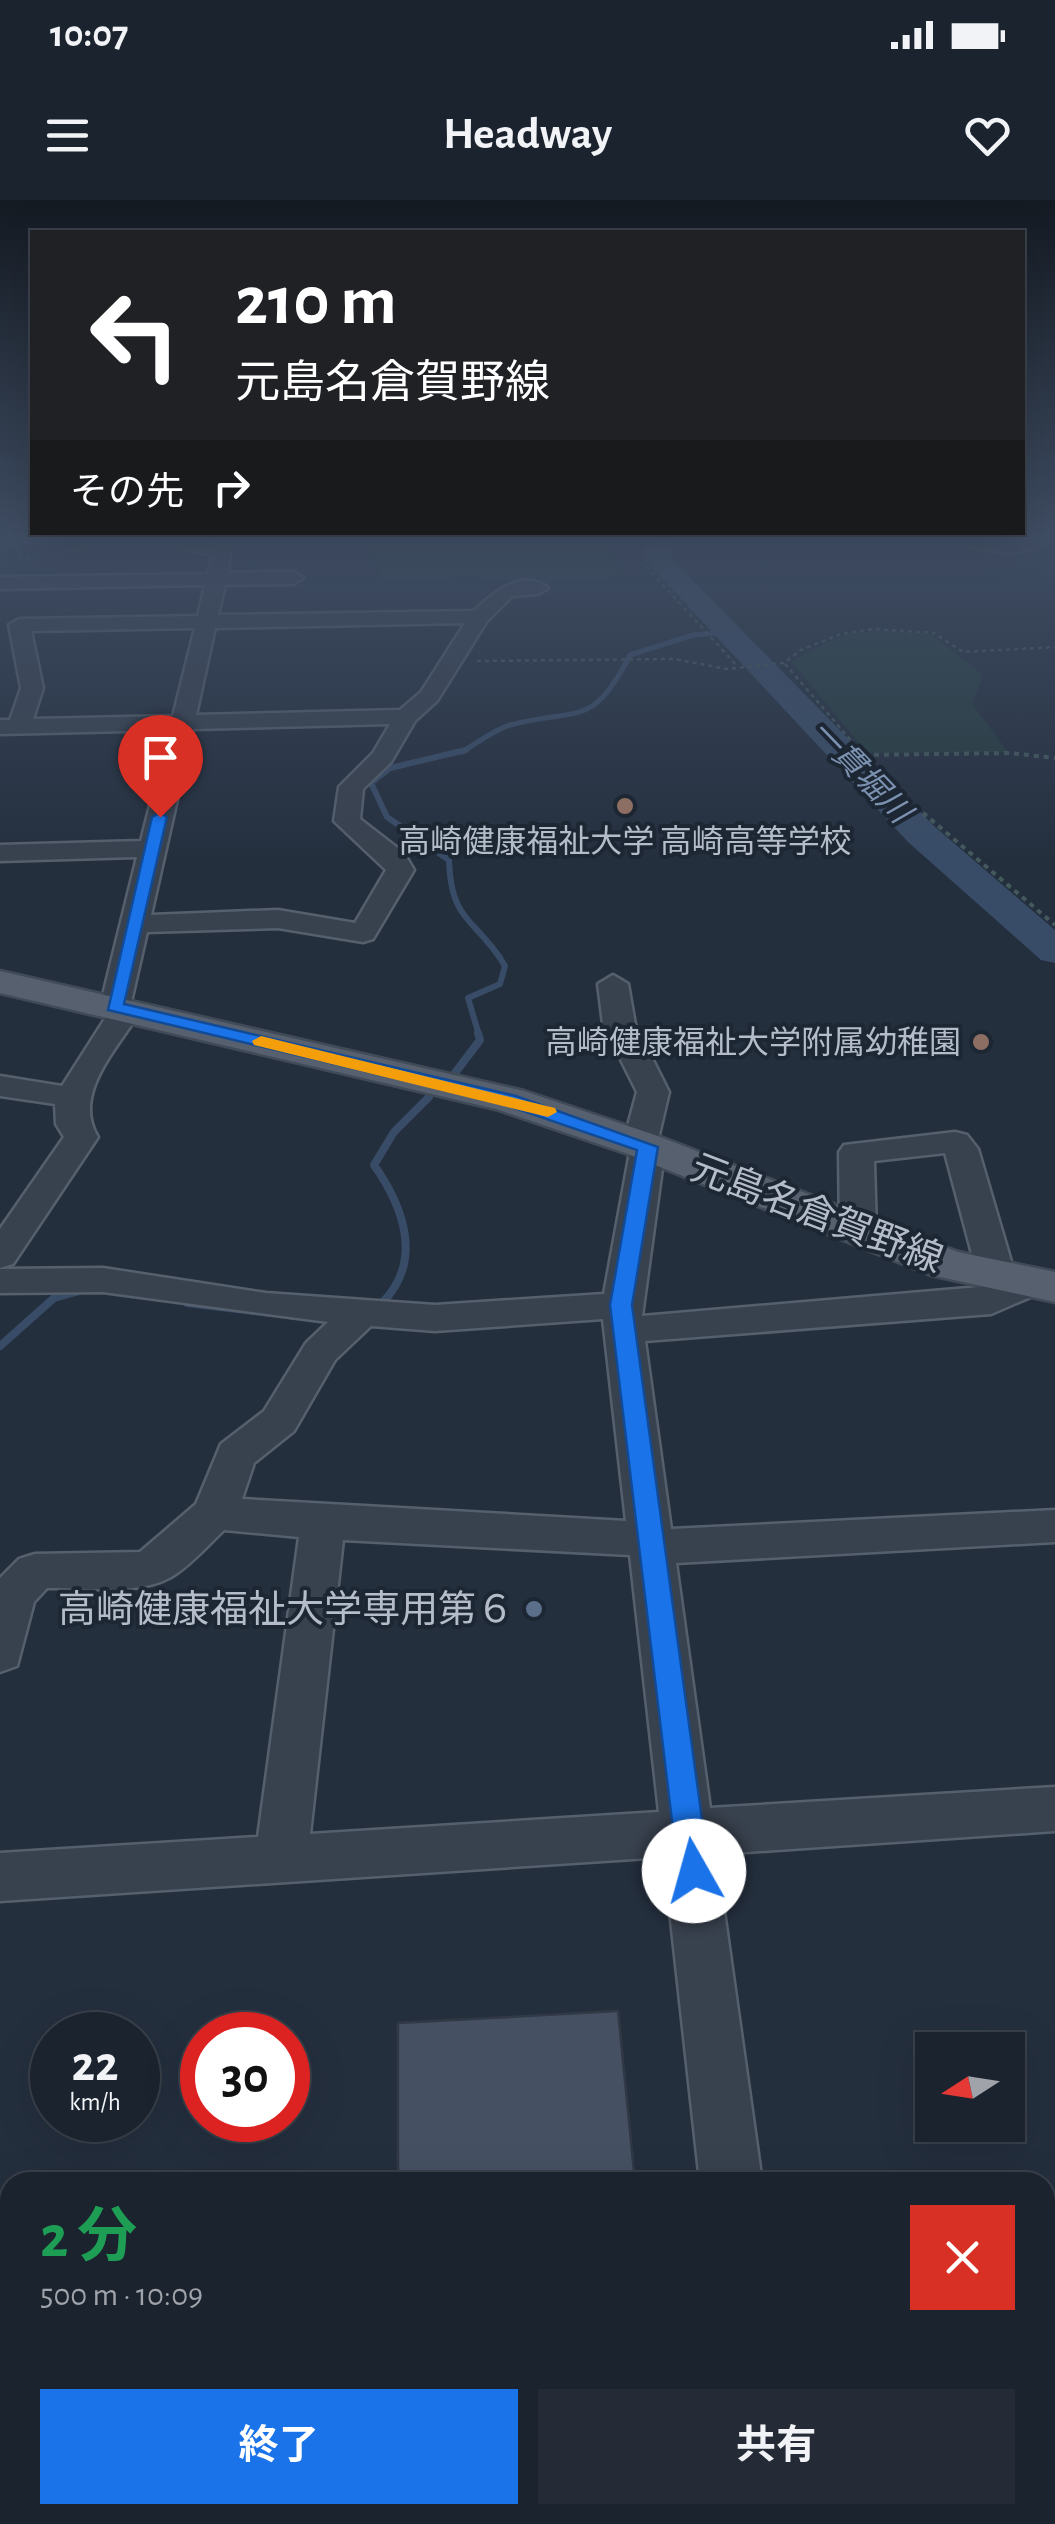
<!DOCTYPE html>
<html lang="ja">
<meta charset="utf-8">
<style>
:root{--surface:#1b232e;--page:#242b36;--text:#f1f3f6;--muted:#a0a4aa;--line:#39404a;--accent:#1a73e8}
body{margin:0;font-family:"Alegreya Sans","Noto Sans JP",sans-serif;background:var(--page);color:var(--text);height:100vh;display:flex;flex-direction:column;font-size:38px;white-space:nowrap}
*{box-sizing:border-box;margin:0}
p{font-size:32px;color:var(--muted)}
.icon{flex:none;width:55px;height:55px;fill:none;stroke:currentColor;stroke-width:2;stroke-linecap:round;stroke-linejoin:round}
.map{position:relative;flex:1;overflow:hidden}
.details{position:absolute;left:0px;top:1972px;width:1055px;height:352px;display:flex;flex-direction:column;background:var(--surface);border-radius:30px 30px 0 0;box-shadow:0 10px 40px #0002,0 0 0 2px var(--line)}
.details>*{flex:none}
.banner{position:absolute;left:30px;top:30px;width:995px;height:305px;border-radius:0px;box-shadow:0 10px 40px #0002,0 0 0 2px var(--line);background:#202124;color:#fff;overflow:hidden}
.needle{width:65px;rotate:258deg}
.tools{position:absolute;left:915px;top:1832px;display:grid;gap:20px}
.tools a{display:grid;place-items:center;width:110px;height:110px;border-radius:0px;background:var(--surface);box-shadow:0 10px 40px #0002,0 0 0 2px var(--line);font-size:50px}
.speed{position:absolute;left:30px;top:1812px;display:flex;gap:20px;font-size:50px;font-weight:700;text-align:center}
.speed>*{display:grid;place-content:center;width:130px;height:130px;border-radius:50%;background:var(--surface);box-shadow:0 10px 40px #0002,0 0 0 2px var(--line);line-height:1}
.speed small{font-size:25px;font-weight:400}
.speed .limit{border:15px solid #d22;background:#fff;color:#111}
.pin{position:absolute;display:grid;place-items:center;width:85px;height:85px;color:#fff;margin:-102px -42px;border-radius:50% 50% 50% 0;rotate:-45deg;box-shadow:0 0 10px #0007}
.pin .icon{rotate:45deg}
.me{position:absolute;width:110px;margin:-55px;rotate:353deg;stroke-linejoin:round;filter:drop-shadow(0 0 8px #0008)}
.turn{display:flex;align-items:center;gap:35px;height:210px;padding:0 40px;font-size:45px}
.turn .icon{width:130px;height:130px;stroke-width:2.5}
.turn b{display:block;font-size:70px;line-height:85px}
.then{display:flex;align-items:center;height:95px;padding:0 40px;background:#0003;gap:20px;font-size:38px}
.round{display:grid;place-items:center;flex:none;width:105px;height:105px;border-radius:0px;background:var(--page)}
.overview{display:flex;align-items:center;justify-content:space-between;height:170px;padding:0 40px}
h1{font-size:60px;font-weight:700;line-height:75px;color:#1e9e55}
.button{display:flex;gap:20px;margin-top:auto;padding:20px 40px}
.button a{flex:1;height:115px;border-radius:0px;background:var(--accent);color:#fff;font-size:40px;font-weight:700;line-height:115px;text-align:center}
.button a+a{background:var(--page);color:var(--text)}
.status{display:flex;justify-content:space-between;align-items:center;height:70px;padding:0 50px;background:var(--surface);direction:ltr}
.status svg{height:28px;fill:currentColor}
header{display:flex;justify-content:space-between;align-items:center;height:130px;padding:0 40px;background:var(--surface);font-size:45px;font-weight:700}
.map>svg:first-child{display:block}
</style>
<div class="status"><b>10:07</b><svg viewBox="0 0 49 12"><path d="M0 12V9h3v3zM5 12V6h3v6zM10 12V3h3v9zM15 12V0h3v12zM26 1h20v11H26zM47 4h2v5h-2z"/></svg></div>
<header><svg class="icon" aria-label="menu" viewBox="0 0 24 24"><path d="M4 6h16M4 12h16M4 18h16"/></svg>Headway<svg class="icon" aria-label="heart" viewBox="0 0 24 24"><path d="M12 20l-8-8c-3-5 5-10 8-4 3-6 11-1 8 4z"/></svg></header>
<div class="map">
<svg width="1055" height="2324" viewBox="0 0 1055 2324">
<rect width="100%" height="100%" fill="#242f3e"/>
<g fill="#263c3f">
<path d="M383,335H593L624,371C577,390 527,381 478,377C447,375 415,380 384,382L369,352L373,340Z"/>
<path d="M882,430L931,434L983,475L972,504L1008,552L867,553L791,461L843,435Z"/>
</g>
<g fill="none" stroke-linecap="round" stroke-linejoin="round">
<path stroke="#394c67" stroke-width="5" d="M462,552C477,543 494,530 510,525C580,507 592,529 630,455L693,435L731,432"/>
<path stroke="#394c67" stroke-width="6" d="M466,550L390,568L371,583L387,617L449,660C451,725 477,718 505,766L500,784L468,798L479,835"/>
<g stroke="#394c67" stroke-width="8">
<path d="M455,873L480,840L478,833"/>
<path d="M187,1103L305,1117"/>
<path d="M381,1104C423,1063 405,1009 374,965L394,932L429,897"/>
<path d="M0,1146L54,1098L83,1090"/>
</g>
<g fill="#394c67" fill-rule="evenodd">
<path d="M0,335H61L57,340L0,351Z"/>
<path d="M659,335H686L670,352L675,362L934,626L1055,730V763L1041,760L908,642L656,372L643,351Z"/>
</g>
<defs>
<g id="minor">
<path d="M158,335H178L230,348L228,373L293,372L303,378L293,384L225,385L218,415L474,411C492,393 523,368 548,388L538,394L512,396L487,421L437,501L415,521L391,562L363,589L360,619L404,653L414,670L373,739L363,742L278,728L147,732L131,802L141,810C119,847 71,894 98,937L13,1064L0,1068V1029L64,937L56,924L55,904L0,896V876L62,886L108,814L100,807L137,657L0,661V645L141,641L169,530L0,534V520H10L21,488L9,425L19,419L198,416L205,385L0,389V377L208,374L213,355L168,345ZM465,423L421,492L400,510L196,515L215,428ZM195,428L173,516L33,519L43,488L31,431ZM390,524L373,553L339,587L334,621L386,670L355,723L278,710L151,715L193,529Z"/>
<path d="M944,335L1036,337L1045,343C1024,360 964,351 944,335Z"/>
<path d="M613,775L628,784L635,824L669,892L658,939L665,947L642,1116L991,1086L978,1076L945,953L874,961L876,1032L871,1040H845L840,1032L839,952L844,945L955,932L967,935L978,949L1015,1075L1029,1071L1042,1074L1048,1083L1042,1092L991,1114L645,1141L671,1329L1055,1310V1342L676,1363L710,1608L1055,1587V1631L716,1654L762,1982H700L664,1657L0,1701V1653L258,1637L299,1337L224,1330C208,1345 190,1366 171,1377C137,1396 85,1387 47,1388L34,1402L17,1466L0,1472V1378L19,1359L35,1354L140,1352L196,1304L221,1244L264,1211L306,1143L328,1122L103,1092L0,1093V1069L103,1068L266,1093L435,1105L604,1094L630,952L623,944L637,892L603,824L598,784ZM603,1119L626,1321L242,1299L254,1263L294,1231L335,1160L371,1126L435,1131ZM343,1340L630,1355L659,1612L310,1634Z"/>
<path d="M737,2315H807L808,2324H738Z"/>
</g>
<path id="major" d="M0,771L524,891L655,935L958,1052L1055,1072V1102L931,1075L625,953L496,909L0,793Z"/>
</defs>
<use href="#minor" stroke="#565f6c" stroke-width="5"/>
<use href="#major" stroke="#414a57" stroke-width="5"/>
<g stroke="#44595c" stroke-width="2.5" stroke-dasharray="4 4" stroke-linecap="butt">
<path d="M662,335L644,350L646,366L738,467"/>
<path d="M18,359L145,338"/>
<path d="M477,461L675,459L726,469L784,463L801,450L841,434L874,429L934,433L963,452L1055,447"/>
<path d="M785,464L861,552"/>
</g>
<g stroke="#44595c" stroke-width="4" stroke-dasharray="5 5" stroke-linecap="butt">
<path d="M859,550L889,584L1055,725"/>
<path d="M864,555L1010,553L1055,558"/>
</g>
<use href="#minor" fill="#38414e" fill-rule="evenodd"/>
<use href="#major" fill="#56606e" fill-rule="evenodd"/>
</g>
<path fill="#3b4654" d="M10,2005V2315L103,2316L0,2324V2006Z"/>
<g fill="#455162" stroke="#303945" stroke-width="2.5">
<path d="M618,1811L635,1982H398V1823Z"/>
<path d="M10,2005V2297L0,2298V2006Z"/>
<path d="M397,2315H668L669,2324H397Z"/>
<path d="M41,2321V2324H4Z"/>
</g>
<linearGradient id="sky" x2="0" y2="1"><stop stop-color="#141a22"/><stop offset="0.51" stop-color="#3f4d63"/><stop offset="1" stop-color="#3f4d63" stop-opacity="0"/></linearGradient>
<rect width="1055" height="660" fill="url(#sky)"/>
<path fill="#1a73e8" stroke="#114b97" stroke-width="2.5" d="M160,613L167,617L124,804L516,896L658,947L632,1105L709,1671L704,1681L694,1685L683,1681L678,1671L610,1105L637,950L503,904L108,810L152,617Z"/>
<path fill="#f59e0b" d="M261,836L555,908L557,912L548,917L254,845L252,841Z"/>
<g fill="#8d6e63" stroke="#1d2633" stroke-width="4">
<circle cx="625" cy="606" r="10"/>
<circle cx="981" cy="842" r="10"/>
</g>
<circle fill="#5c6f8a" stroke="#1d2633" stroke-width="4" cx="534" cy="1409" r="10"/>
<g text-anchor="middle" stroke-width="8" stroke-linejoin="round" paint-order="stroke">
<g font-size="32" font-style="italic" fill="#7c92b1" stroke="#1d2633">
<text transform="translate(861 571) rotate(46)" y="11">一貫堀川</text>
</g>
<g font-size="32" fill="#b4bcc9" stroke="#1d2633">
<text x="625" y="652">高崎健康福祉大学 高崎高等学校</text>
<text x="961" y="853" text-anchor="end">高崎健康福祉大学附属幼稚園</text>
</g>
<g font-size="38" fill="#b4bcc9" stroke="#1d2633">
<text transform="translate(817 1013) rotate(21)" y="13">元島名倉賀野線</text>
</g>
<g font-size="38" fill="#b4bcc9" stroke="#1d2633" text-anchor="end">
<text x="514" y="1422">高崎健康福祉大学専用第６</text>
</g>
</g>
</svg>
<div class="tools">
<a><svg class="needle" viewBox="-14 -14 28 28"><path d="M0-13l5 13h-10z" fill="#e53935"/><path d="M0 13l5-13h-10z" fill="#a0a4aa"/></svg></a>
</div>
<div class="speed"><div>22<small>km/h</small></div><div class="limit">30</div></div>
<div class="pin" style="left:160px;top:617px;background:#d93025"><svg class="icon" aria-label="arrive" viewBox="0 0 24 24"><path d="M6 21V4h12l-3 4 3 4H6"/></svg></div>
<svg class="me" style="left:694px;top:1671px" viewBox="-20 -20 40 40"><circle r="19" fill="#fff"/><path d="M0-13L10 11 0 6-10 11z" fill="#1a73e8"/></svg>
<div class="banner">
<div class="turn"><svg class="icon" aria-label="left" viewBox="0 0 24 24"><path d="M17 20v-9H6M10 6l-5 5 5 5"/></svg><div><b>210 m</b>元島名倉賀野線</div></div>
<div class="then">その先<svg class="icon" aria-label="right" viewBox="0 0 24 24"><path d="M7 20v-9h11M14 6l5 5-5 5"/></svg></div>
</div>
<section class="details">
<div class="overview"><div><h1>2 分</h1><p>500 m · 10:09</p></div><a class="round" style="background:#d93025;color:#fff"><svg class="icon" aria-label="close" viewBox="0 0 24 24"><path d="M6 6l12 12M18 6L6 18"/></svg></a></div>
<div class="button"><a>終了</a><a>共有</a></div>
</section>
</div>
